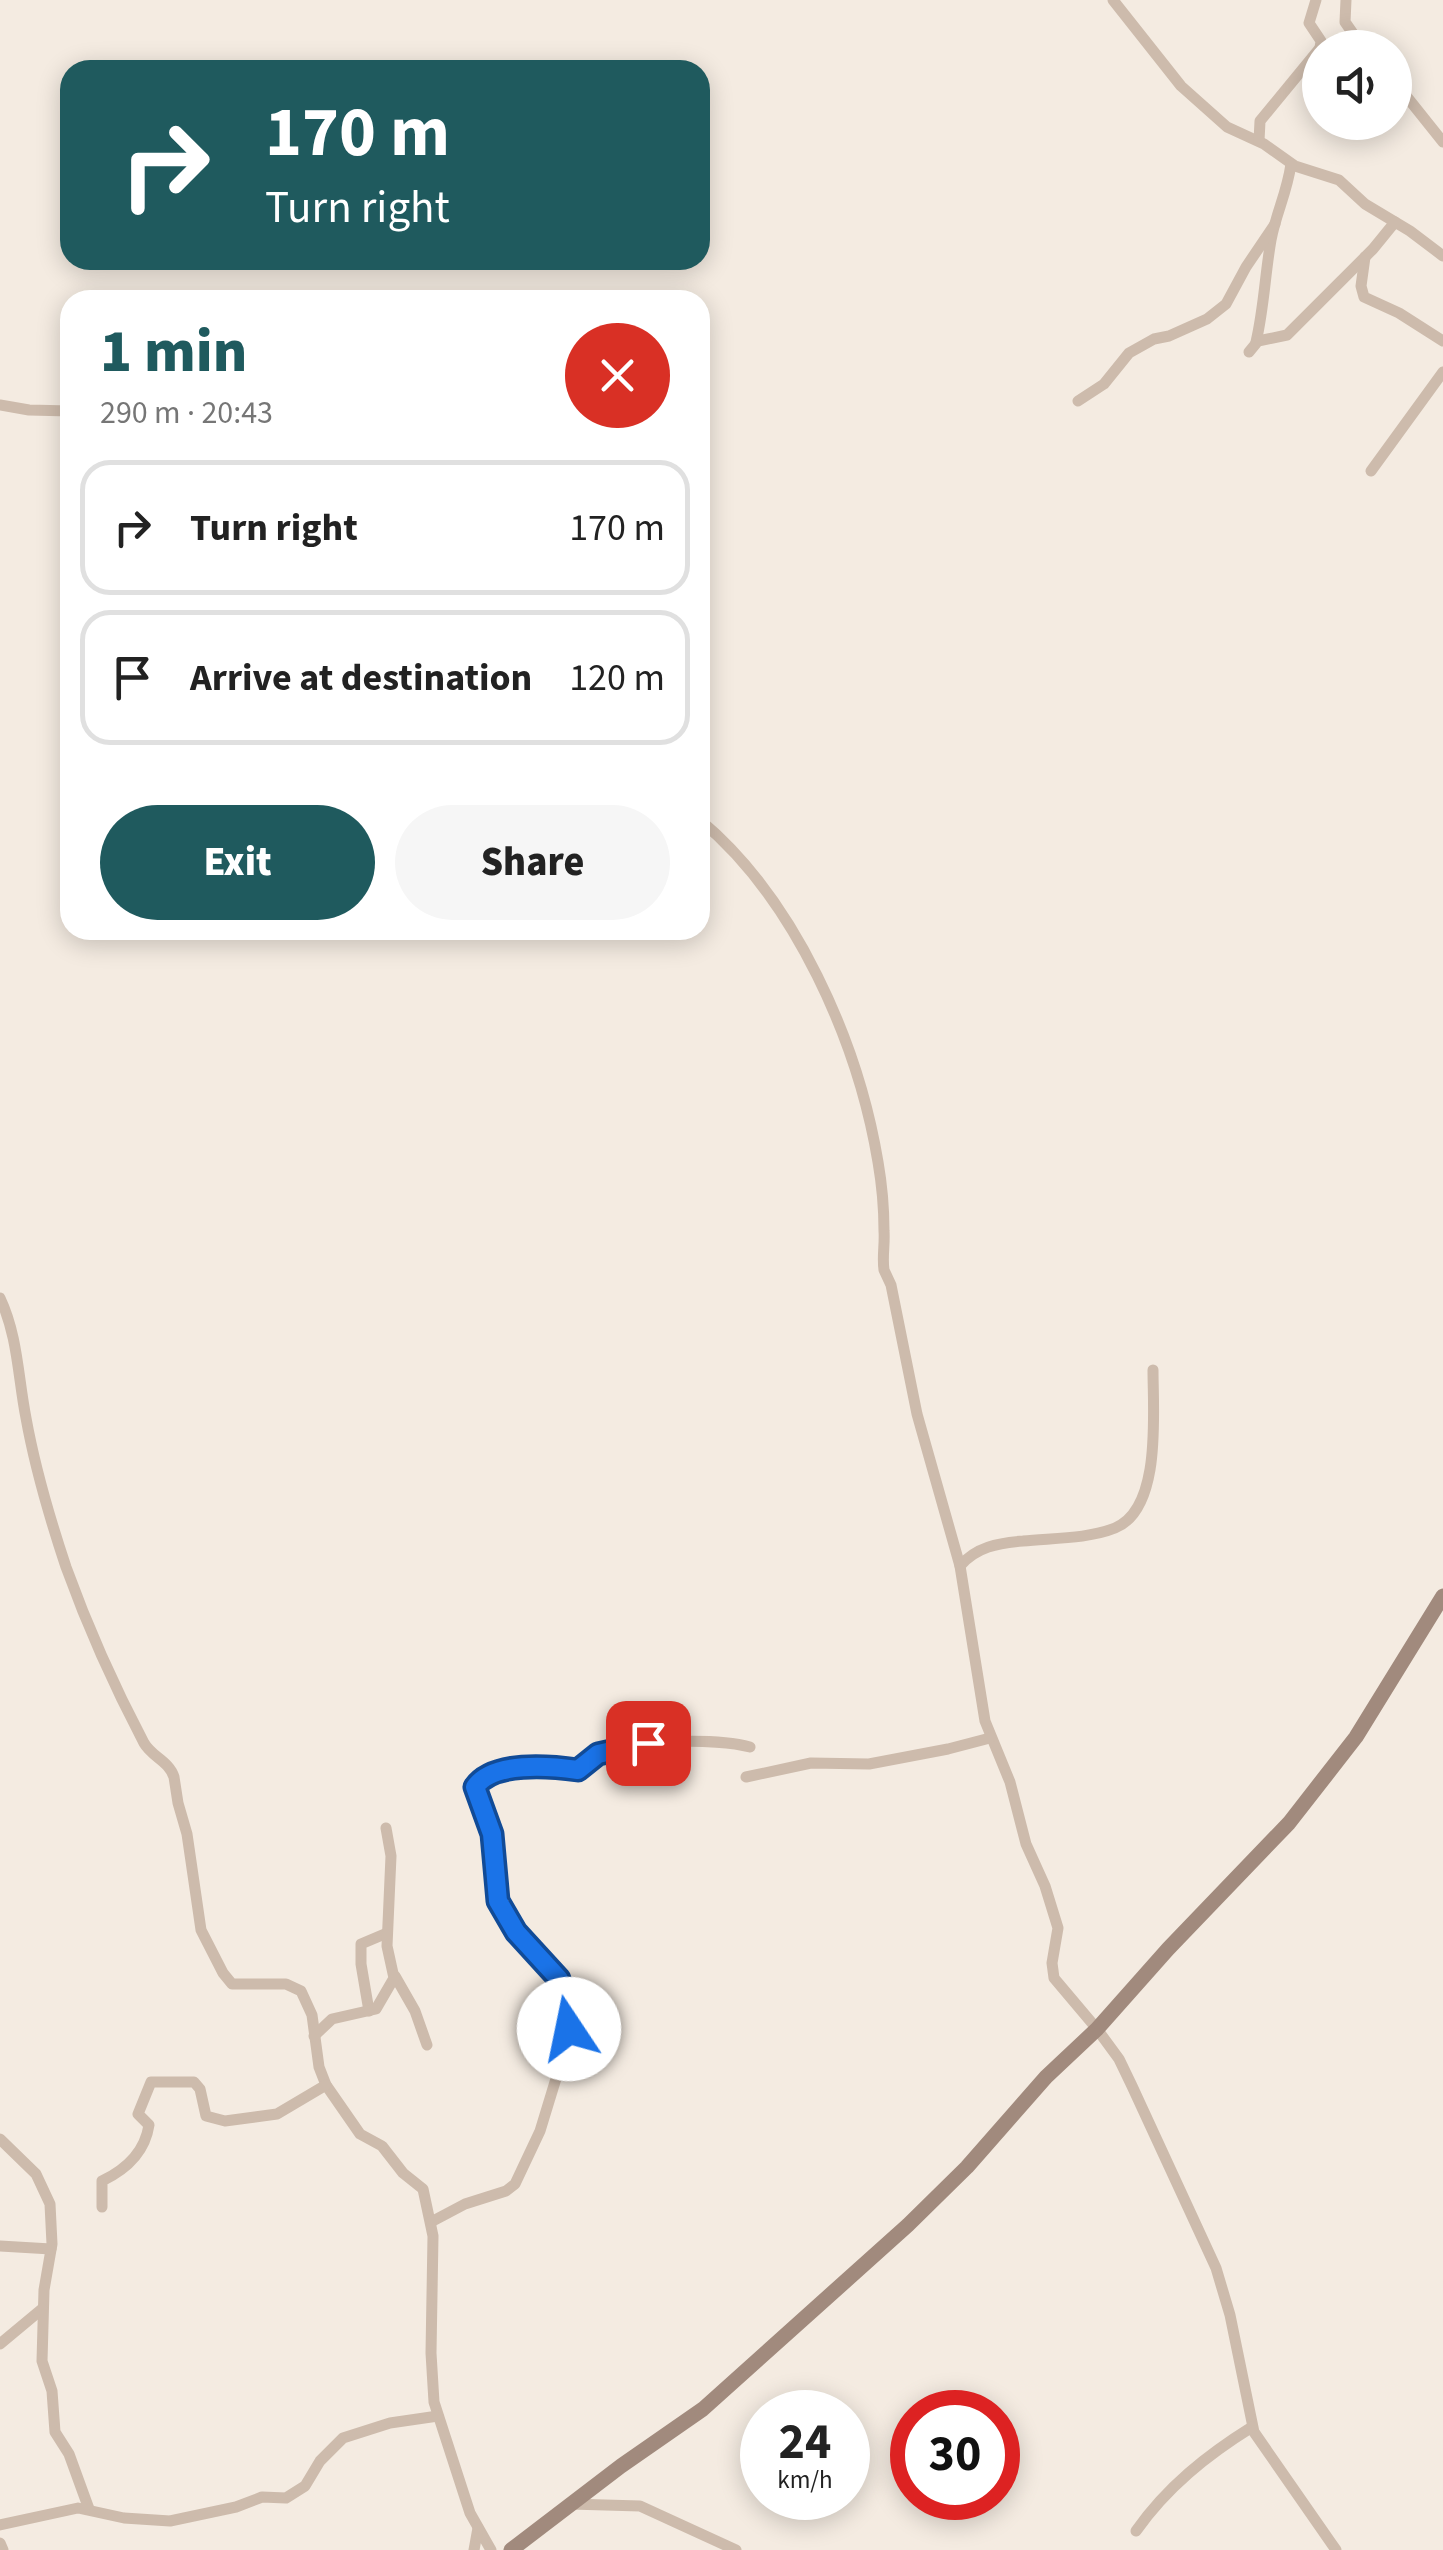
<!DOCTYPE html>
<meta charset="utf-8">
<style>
:root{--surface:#fff;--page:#f6f6f6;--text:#222;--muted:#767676;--line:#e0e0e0;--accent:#1f5a5e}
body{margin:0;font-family:"Source Sans 3",sans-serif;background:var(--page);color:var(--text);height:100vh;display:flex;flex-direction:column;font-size:38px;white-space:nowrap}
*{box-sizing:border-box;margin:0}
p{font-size:32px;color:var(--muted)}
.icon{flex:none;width:55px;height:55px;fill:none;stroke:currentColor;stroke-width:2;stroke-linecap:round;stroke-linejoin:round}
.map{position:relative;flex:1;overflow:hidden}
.sheet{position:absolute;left:60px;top:290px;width:650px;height:650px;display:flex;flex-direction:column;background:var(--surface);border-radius:30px;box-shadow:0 5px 25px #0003}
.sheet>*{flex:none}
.hud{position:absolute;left:60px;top:60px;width:650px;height:210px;border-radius:30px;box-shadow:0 5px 25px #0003;background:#1f5a5e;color:#fff;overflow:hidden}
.buttons{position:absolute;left:1302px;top:30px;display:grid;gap:20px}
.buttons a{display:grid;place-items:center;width:110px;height:110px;border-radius:50%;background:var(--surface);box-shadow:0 5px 25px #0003;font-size:50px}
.speed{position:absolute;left:740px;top:2390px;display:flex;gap:20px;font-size:50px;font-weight:700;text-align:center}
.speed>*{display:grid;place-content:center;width:130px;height:130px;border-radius:50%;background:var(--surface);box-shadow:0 5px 25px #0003;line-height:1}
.speed small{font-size:25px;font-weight:400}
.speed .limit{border:15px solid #d22;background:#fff;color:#111}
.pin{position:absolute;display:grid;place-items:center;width:85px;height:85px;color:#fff;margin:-42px;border-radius:20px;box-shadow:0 5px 15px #0006}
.me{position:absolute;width:110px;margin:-55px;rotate:349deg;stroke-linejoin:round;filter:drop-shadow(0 0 8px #0008)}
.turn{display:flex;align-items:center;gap:35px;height:210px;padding:0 40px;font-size:45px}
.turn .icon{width:130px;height:130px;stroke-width:2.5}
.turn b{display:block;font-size:70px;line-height:85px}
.round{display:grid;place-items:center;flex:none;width:105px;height:105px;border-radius:52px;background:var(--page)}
.summary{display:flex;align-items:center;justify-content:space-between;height:170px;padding:0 40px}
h1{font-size:60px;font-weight:800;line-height:75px;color:var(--accent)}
.cta{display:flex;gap:20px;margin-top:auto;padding:20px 40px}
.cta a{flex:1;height:115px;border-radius:60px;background:var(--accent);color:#fff;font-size:40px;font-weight:800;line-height:115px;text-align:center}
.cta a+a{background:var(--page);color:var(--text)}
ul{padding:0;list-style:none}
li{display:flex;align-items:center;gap:30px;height:135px;margin:0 20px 15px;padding:0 20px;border:5px solid var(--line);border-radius:30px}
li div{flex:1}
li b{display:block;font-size:38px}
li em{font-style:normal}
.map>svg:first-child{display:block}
</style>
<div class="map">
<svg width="1443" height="2550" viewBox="0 0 1443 2550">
<rect width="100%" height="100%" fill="#f4ebe1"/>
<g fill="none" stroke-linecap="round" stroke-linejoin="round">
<g stroke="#cdbbac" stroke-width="11">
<path d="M1113,0L1181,86L1227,127L1264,144L1295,166L1339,180L1365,204L1410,231L1443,256"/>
<path d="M1316,0L1309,23L1321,41L1320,48"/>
<path d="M1346,0L1345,22L1363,48"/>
<path d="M1395,82L1443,142"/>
<path d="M1259,141L1260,121L1320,48"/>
<path d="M1365,257L1361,286L1364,297L1399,313L1443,341"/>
<path d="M1256,342C1264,308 1265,274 1271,240C1276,213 1287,193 1291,164"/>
<path d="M1249,352L1258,341L1287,335L1373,249L1395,222"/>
<path d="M1078,401L1104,384L1129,353L1154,339L1169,336L1207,319L1226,304L1246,267L1275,224"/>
<path d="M0,405L29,410L70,411"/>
<path d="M1371,471L1443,372"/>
<path d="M700,820C795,899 858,1042 878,1162C882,1185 884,1209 884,1231C885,1244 882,1257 884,1270L891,1285L917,1414L960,1566L985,1721L1010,1782L1026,1844L1045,1886L1058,1928L1052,1963L1054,1978L1097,2029L1119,2059L1132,2086L1216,2268L1230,2315L1254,2432L1336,2550"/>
<path d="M0,1298C18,1336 18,1378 26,1418C35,1468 50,1519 66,1567C88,1628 114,1686 144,1743C152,1757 169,1761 174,1777L178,1803L187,1834L201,1930L223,1973L232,1984H286L301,1991L312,2015L319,2067L326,2085L360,2134L382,2146L403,2173L423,2189L433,2236L431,2353L434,2402L470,2513L491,2550"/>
<path d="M960,1566C976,1547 998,1543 1023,1541C1052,1538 1088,1539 1115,1528C1162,1509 1153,1413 1153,1370"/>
<path d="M746,1777L811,1763L869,1764L948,1749L990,1738"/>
<path d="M395,1976L415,2011L427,2045"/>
<path d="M369,2011L361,1964V1944L387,1933"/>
<path d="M314,2036L332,2019L376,2009L394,1978L387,1946L391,1856L386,1828"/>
<path d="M0,2139L36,2174L50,2204L52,2244L44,2290L42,2361L52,2391L55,2432L69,2454L89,2509"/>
<path d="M102,2207V2181C125,2170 145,2152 149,2125L138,2114L151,2082H194L200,2089L206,2116L225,2121L277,2114L326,2085"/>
<path d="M431,2222L465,2204L506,2191L515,2184L540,2131L569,2036L568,2014L559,1979L516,1932L498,1901L492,1837L479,1803L476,1784C503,1762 546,1765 578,1770C583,1765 589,1758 596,1755C626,1739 717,1738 750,1747"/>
<path d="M0,2246L51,2249"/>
<path d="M0,2344L42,2309"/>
<path d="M570,2504L640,2506L736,2550"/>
<path d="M0,2525L78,2508L124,2518L170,2521L236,2507L262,2497L286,2498L305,2486L320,2461L343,2438L390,2423L438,2416"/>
<path d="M1136,2531C1167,2487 1207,2455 1252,2427"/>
<path d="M0,2543L3,2550"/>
<path d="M474,2550L478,2528"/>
</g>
<path stroke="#a18a7d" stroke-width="15" d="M511,2550L621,2466L703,2409L908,2225L967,2167L1046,2077L1097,2029L1168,1949L1289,1823L1356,1737L1443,1596"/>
</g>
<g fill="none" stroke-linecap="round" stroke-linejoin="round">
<defs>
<path id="route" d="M569,2029L559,1979L516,1932L498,1901L492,1834L475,1787C493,1761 550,1766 578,1770L598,1754L648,1743"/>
</defs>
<use href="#route" stroke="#114b97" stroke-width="25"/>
<use href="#route" stroke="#1a73e8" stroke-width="18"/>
</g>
</svg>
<div class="buttons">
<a><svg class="icon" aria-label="sound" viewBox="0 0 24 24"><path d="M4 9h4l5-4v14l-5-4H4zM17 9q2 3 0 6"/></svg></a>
</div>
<div class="speed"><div>24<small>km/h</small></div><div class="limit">30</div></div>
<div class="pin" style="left:648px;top:1743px;background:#d93025"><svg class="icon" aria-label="arrive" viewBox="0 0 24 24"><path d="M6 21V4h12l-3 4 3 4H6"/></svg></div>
<svg class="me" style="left:569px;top:2029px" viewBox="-20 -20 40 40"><circle r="19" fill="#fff"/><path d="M0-13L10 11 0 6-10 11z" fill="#1a73e8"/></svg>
<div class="hud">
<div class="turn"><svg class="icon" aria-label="right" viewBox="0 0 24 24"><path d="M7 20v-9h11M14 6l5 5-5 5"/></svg><div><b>170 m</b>Turn right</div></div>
</div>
<section class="sheet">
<div class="summary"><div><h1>1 min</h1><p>290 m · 20:43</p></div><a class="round" style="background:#d93025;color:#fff"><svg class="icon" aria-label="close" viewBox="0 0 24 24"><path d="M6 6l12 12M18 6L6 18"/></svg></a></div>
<ul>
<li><svg class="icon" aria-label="right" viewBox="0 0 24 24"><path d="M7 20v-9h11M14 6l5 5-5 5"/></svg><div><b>Turn right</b></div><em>170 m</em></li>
<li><svg class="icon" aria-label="arrive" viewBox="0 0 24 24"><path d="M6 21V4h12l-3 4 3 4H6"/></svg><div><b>Arrive at destination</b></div><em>120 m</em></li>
</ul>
<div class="cta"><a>Exit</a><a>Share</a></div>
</section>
</div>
